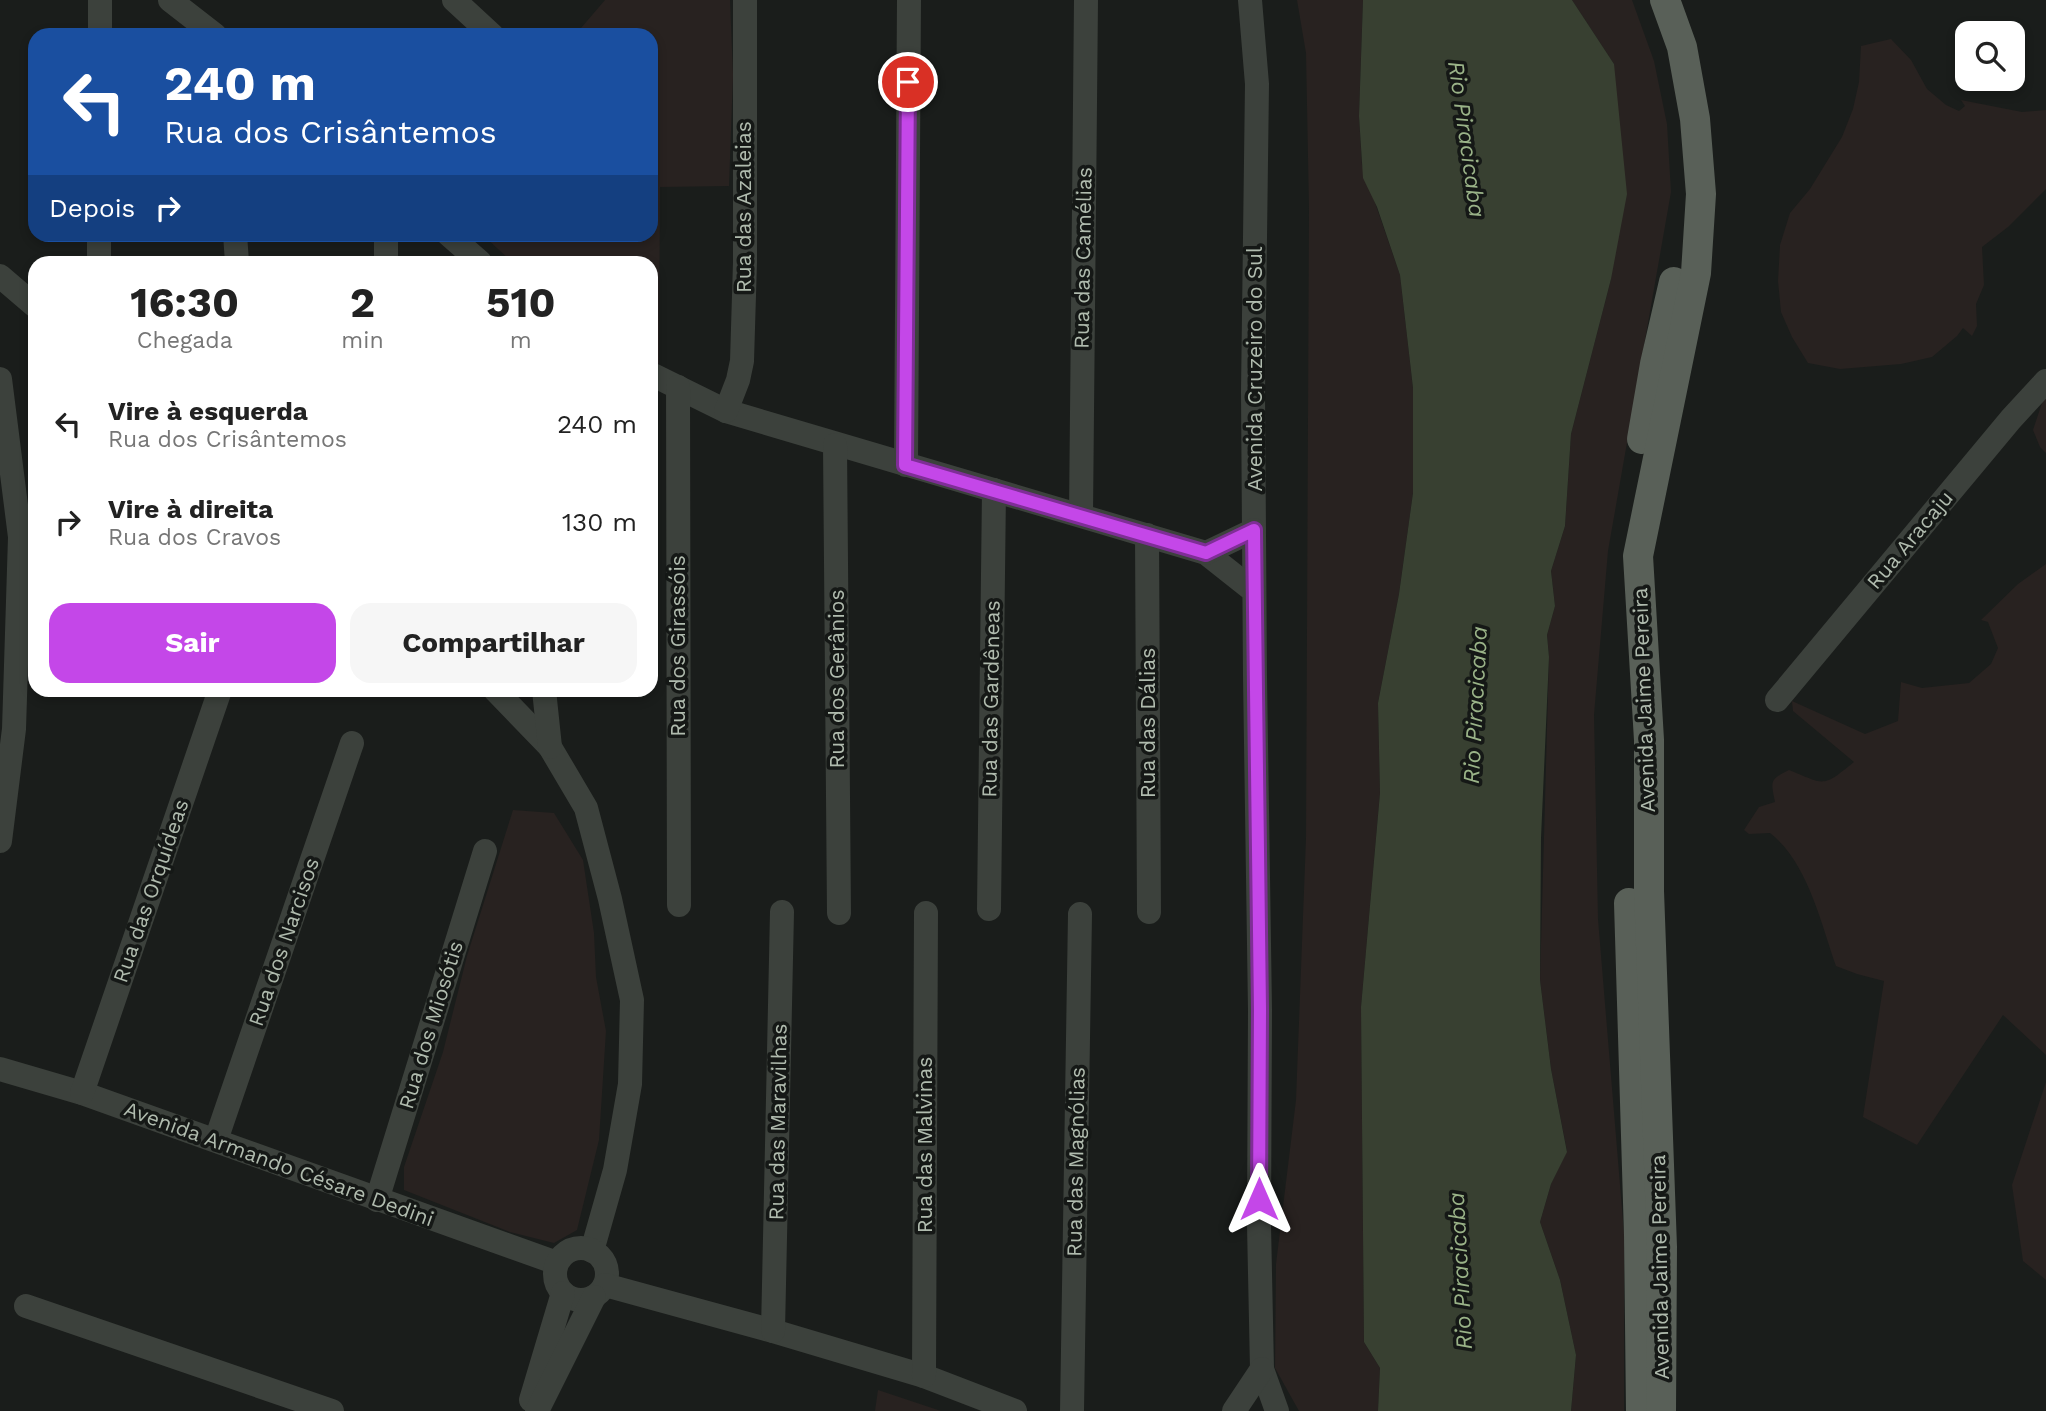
<!DOCTYPE html>
<html lang="pt">
<meta charset="utf-8">
<style>
:root{--surface:#fff;--page:#f6f6f6;--text:#222;--muted:#767676;--accent:#c447e8}
body{margin:0;font-family:"Work Sans",sans-serif;background:var(--page);color:var(--text);height:100vh;display:flex;flex-direction:column;font-size:26px;white-space:nowrap}
*{box-sizing:border-box;margin:0}
p{font-size:23px;color:var(--muted)}
.icon{flex:none;width:38px;height:38px;fill:none;stroke:currentColor;stroke-width:2;stroke-linecap:round;stroke-linejoin:round}
.map{position:relative;flex:1;overflow:hidden}
.panel{position:absolute;left:28px;top:256px;width:630px;height:441px;display:flex;flex-direction:column;background:var(--surface);border-radius:21px;box-shadow:0 4px 10px #0003}
.panel>*{flex:none}
.top-card{position:absolute;left:28px;top:28px;width:630px;height:214px;border-radius:21px;box-shadow:0 4px 10px #0003;background:#1a4fa0;color:#fff;overflow:hidden}
.controls{position:absolute;left:1955px;top:21px;display:grid;gap:14px}
.controls a{display:grid;place-items:center;width:70px;height:70px;border-radius:14px;background:var(--surface);box-shadow:0 4px 10px #0003;font-size:35px}
.pin{position:absolute;display:grid;place-items:center;width:60px;height:60px;color:#fff;margin:-30px;border:4px solid #fff;border-radius:50%;box-shadow:0 2px 7px #0007}
.me{position:absolute;width:77px;margin:-38px;rotate:0deg;stroke-linejoin:round;filter:drop-shadow(0 0 5px #0008)}
.turn{display:flex;align-items:center;gap:24px;height:147px;padding:0 21px;font-size:32px}
.turn .icon{width:91px;height:91px;stroke-width:2.5}
.turn b{display:block;font-size:49px;line-height:60px}
.then{display:flex;align-items:center;height:66px;padding:0 21px;background:#0003;gap:14px;font-size:26px}
.eta{display:flex;justify-content:space-evenly;align-items:center;height:119px;text-align:center}
.eta b{font-size:42px;font-weight:700;line-height:49px}
.action{display:flex;gap:14px;margin-top:auto;padding:14px 21px}
.action a{flex:1;height:80px;border-radius:21px;background:var(--accent);color:#fff;font-size:28px;font-weight:700;line-height:80px;text-align:center}
.action a+a{background:var(--page);color:var(--text)}
ul{padding:0;list-style:none}
li{display:flex;align-items:center;gap:21px;height:98px;padding:0 21px}
li div{flex:1}
li b{display:block;font-size:26px}
li em{font-style:normal}
.map>svg:first-child{display:block}
</style>
<div class="map">
<svg width="2046" height="1411" viewBox="0 0 2046 1411">
<rect width="100%" height="100%" fill="#1a1d1b"/>
<g fill="#282220">
<path d="M605,0H730L733,75L729,186L660,187L659,364L651,360V262H512L483,235L651,234V35H575Z"/>
<path d="M1297,0H1363L1359,116L1362,165L1400,275L1413,388V493L1399,594L1378,703L1380,793L1361,1007L1364,1342L1380,1368L1378,1411H1299L1275,1368L1276,1264L1296,1100L1306,838L1309,209L1306,53Z"/>
<path d="M1572,0H1632L1654,61L1667,124L1671,192L1608,551L1594,715L1598,919L1624,1233V1411H1571L1576,1355L1560,1280L1540,1222L1551,1184L1567,1151L1551,1069L1540,980L1549,657L1547,635L1555,606L1551,571L1565,526L1571,434L1611,279L1614,64Z"/>
<path d="M1891,39L1911,60L1927,89L1946,105L1959,111L1965,106L1961,100L2022,112L2046,110V189L2008,227L1982,247L1984,285L1976,304L1977,326L1972,336L1963,328L1957,336L1932,357L1901,364L1840,369L1808,363L1792,337L1781,312L1778,281L1780,245L1790,213L1810,189L1842,137L1853,109L1859,82L1861,46Z"/>
<path d="M2046,391V453L2040,447L2033,430Z"/>
<path d="M2046,564V1055L2003,1015L1917,1145L1863,1117L1884,981L1857,974L1836,966C1821,923 1807,861 1770,833L1749,834L1744,830L1759,807L1775,802C1771,781 1769,780 1789,770C1826,785 1822,788 1854,762L1793,711L1792,701L1865,734L1898,721L1901,682L1922,688L1969,683L1991,664L1998,648L1988,622L1981,620L2018,584Z"/>
<path d="M513,810L554,813L583,860L594,933L596,977L606,1031L599,1140L577,1230L554,1243L510,1232L404,1190V1167L443,1052L467,956Z"/>
<path d="M2046,1082V1280L2023,1261L2012,1185Z"/>
<path d="M878,1390L941,1411H875Z"/>
</g>
<path fill="#384031" d="M1363,0H1572L1614,64L1627,194L1611,279L1571,434L1565,526L1551,571L1555,606L1547,635L1549,657L1541,838L1540,980L1551,1069L1567,1152L1551,1184L1540,1222L1560,1280L1576,1355L1571,1411H1378L1380,1368L1364,1342L1361,1007L1380,793L1378,703L1399,594L1413,493V388L1400,275L1377,207L1363,178L1359,116Z"/>
<g fill="none" stroke-linecap="round" stroke-linejoin="round">
<g stroke="#3c413c" stroke-width="24">
<path d="M170,0L215,35"/>
<path d="M454,0L492,35"/>
<path d="M1250,0L1257,84L1253,392L1255,676L1260,1010L1259,1225L1262,1369L1277,1411"/>
<path d="M100,35V0"/>
<path d="M235,234L237,262"/>
<path d="M448,234L480,262"/>
<path d="M99,262V234"/>
<path d="M386,262V234"/>
<path d="M0,276L35,306"/>
<path d="M651,374L726,411L1206,553L1254,591"/>
<path d="M0,379L20,537L14,729L0,841"/>
<path d="M678,387L679,905"/>
<path d="M726,411L738,380L742,361L745,262V0"/>
<path d="M835,445L839,913"/>
<path d="M906,465L909,0"/>
<path d="M1081,515L1086,0"/>
<path d="M1147,535L1149,912"/>
<path d="M1206,553L1254,530"/>
<path d="M495,690L550,747L586,808L610,899L632,1000L630,1084L615,1170L592,1251"/>
<path d="M544,690L550,747"/>
<path d="M1777,700L2011,419L2046,381"/>
<path d="M989,909L994,490"/>
<path d="M0,1069L82,1093L557,1263"/>
<path d="M82,1093L220,690"/>
<path d="M216,1140L352,743"/>
<path d="M377,1200L485,851"/>
<circle cx="581" cy="1274" r="26"/>
<path d="M605,1285L773,1331L924,1376L1015,1411"/>
<path d="M26,1306L332,1411"/>
<path d="M773,1331L782,912"/>
<path d="M924,1376L926,913"/>
<path d="M531,1400L563,1293"/>
<path d="M537,1411L594,1297"/>
<path d="M1072,1411L1080,914"/>
<path d="M1234,1411L1262,1369"/>
</g>
<g stroke="#596058" stroke-width="30">
<path d="M1642,439L1655,364L1674,282"/>
<path d="M1629,903L1639,1235L1641,1411"/>
<path d="M1661,1411L1662,1247L1649,891V740L1638,556L1696,273L1701,194L1695,119L1682,47L1665,0"/>
</g>
</g>
<g fill="none" stroke-linecap="round" stroke-linejoin="round">
<defs>
<path id="route" d="M908,82L905,465L1206,553L1254,530L1260,1010L1259,1199"/>
</defs>
<use href="#route" stroke="#7f2e97" stroke-width="18"/>
<use href="#route" stroke="#c447e8" stroke-width="12"/>
</g>
<g text-anchor="middle" stroke-width="7" stroke-linejoin="round" paint-order="stroke">
<g font-size="21" fill="#b0bbae" stroke="#151816">
<text transform="translate(744 207) rotate(-90)" y="7">Rua das Azaleias</text>
<text transform="translate(1083 258) rotate(-89)" y="7">Rua das Camélias</text>
<text transform="translate(1255 369) rotate(-90)" y="7">Avenida Cruzeiro do Sul</text>
<text transform="translate(1910 540) rotate(-50)" y="7">Rua Aracaju</text>
<text transform="translate(678 646) rotate(-90)" y="7">Rua dos Girassóis</text>
<text transform="translate(837 679) rotate(-90)" y="7">Rua dos Gerânios</text>
<text transform="translate(991 699) rotate(-89)" y="7">Rua das Gardêneas</text>
<text transform="translate(1644 700) rotate(-92)" y="7">Avenida Jaime Pereira</text>
<text transform="translate(1148 723) rotate(-90)" y="7">Rua das Dálias</text>
<text transform="translate(151 891) rotate(-71)" y="7">Rua das Orquídeas</text>
<text transform="translate(284 942) rotate(-71)" y="7">Rua dos Narcisos</text>
<text transform="translate(431 1025) rotate(-73)" y="7">Rua dos Miosótis</text>
<text transform="translate(778 1122) rotate(-89)" y="7">Rua das Maravilhas</text>
<text transform="translate(925 1145) rotate(-90)" y="7">Rua das Malvinas</text>
<text transform="translate(1076 1162) rotate(-89)" y="7">Rua das Magnólias</text>
<text transform="translate(279 1164) rotate(20)" y="7">Avenida Armando Césare Dedini</text>
<text transform="translate(1660 1267) rotate(-91)" y="7">Avenida Jaime Pereira</text>
</g>
<g font-size="23" font-style="italic" fill="#9ab388" stroke="#151816">
<text transform="translate(1467 139) rotate(82)" y="8">Rio Piracicaba</text>
<text transform="translate(1475 705) rotate(-87)" y="8">Rio Piracicaba</text>
<text transform="translate(1460 1271) rotate(-93)" y="8">Rio Piracicaba</text>
</g>
</g>
</svg>
<div class="controls">
<a><svg class="icon" aria-label="search" viewBox="0 0 24 24"><circle cx="10" cy="10" r="6"/><path d="M15 15l6 6"/></svg></a>
</div>
<div class="pin" style="left:908px;top:82px;background:#d93025"><svg class="icon" aria-label="arrive" viewBox="0 0 24 24"><path d="M6 21V4h12l-3 4 3 4H6"/></svg></div>
<svg class="me" style="left:1259px;top:1199px" viewBox="-20 -20 40 40"><path d="M0-17L14 15 0 8-14 15z" fill="#c447e8" stroke="#fff" stroke-width="4"/></svg>
<div class="top-card">
<div class="turn"><svg class="icon" aria-label="left" viewBox="0 0 24 24"><path d="M17 20v-9H6M10 6l-5 5 5 5"/></svg><div><b>240 m</b>Rua dos Crisântemos</div></div>
<div class="then">Depois<svg class="icon" aria-label="right" viewBox="0 0 24 24"><path d="M7 20v-9h11M14 6l5 5-5 5"/></svg></div>
</div>
<section class="panel">
<div class="eta">
<div><b>16:30</b><p>Chegada</p></div>
<div><b>2</b><p>min</p></div>
<div><b>510</b><p>m</p></div>
</div>
<ul>
<li><svg class="icon" aria-label="left" viewBox="0 0 24 24"><path d="M17 20v-9H6M10 6l-5 5 5 5"/></svg><div><b>Vire à esquerda</b><p>Rua dos Crisântemos</p></div><em>240 m</em></li>
<li><svg class="icon" aria-label="right" viewBox="0 0 24 24"><path d="M7 20v-9h11M14 6l5 5-5 5"/></svg><div><b>Vire à direita</b><p>Rua dos Cravos</p></div><em>130 m</em></li>
</ul>
<div class="action"><a>Sair</a><a>Compartilhar</a></div>
</section>
</div>
